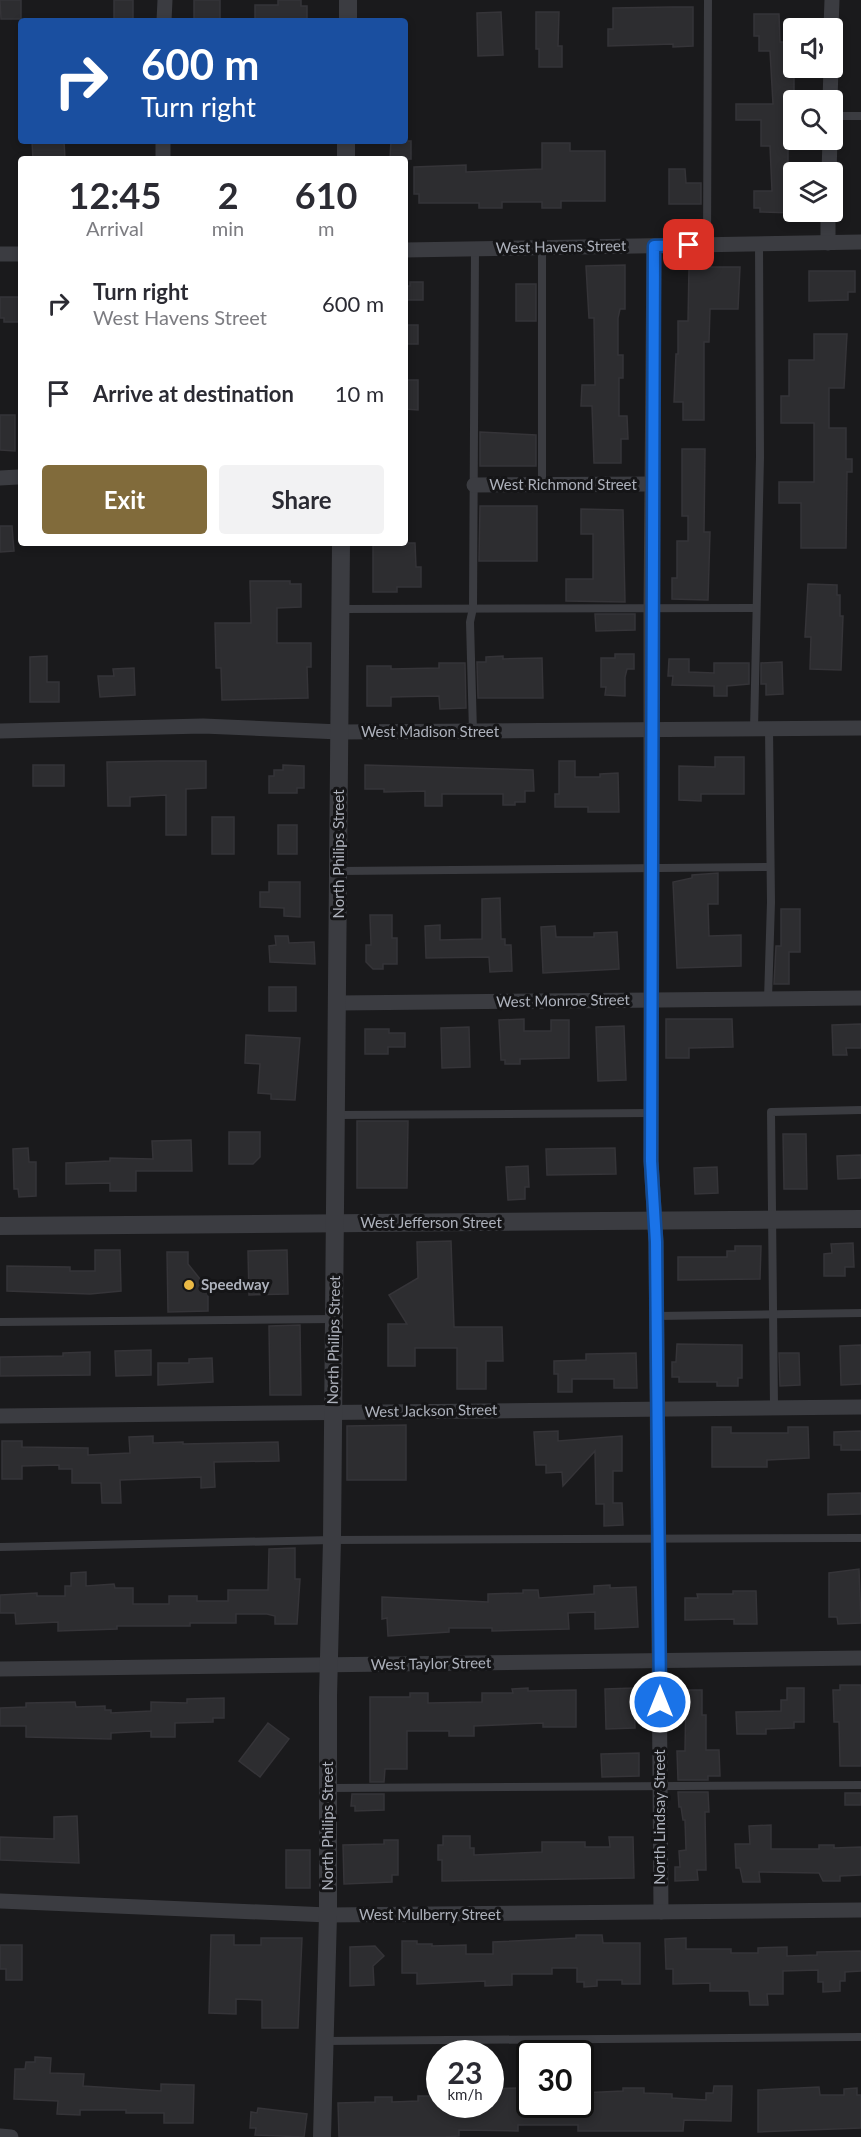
<!DOCTYPE html>
<style>
:root{--surface:#fff;--page:#f2f2f3;--text:#2b2b33;--muted:#7c7c81;--accent:#816b3b}
body{margin:0;font-family:Lato,sans-serif;background:var(--page);color:var(--text);height:100vh;display:flex;flex-direction:column;font-size:22px;white-space:nowrap}
*{box-sizing:border-box;margin:0}
p{font-size:20px;color:var(--muted)}
.icon{flex:none;width:33px;height:33px;fill:none;stroke:currentColor;stroke-width:2;stroke-linecap:round;stroke-linejoin:round}
.map{position:relative;flex:1;overflow:hidden}
.drawer{position:absolute;left:18px;top:156px;width:390px;height:390px;display:flex;flex-direction:column;background:var(--surface);border-radius:6px;box-shadow:0 3px 9px #0003}
.drawer>*{flex:none}
.top-card{position:absolute;left:18px;top:18px;width:390px;height:126px;border-radius:6px;box-shadow:0 3px 9px #0003;background:#1a4fa0;color:#fff;overflow:hidden}
.controls{position:absolute;left:783px;top:18px;display:grid;gap:12px}
.controls a{display:grid;place-items:center;width:60px;height:60px;border-radius:6px;background:var(--surface);box-shadow:0 3px 9px #0003;font-size:30px}
.speed{position:absolute;left:426px;top:2040px;display:flex;gap:12px;font-size:30px;font-weight:700;text-align:center}
.speed>*{display:grid;place-content:center;width:78px;height:78px;border-radius:50%;background:var(--surface);box-shadow:0 3px 9px #0003;line-height:1}
.speed small{font-size:15px;font-weight:400}
.speed .limit{border:3px solid #111;border-radius:9px;background:#fff;color:#111}
.pin{position:absolute;display:grid;place-items:center;width:51px;height:51px;color:#fff;margin:-26px;border-radius:12px;box-shadow:0 3px 9px #0006}
.me{position:absolute;width:66px;margin:-33px;rotate:0deg;stroke-linejoin:round;filter:drop-shadow(0 0 4px #0008)}
.turn{display:flex;align-items:center;gap:21px;height:126px;padding:0 24px;font-size:27px}
.turn .icon{width:78px;height:78px;stroke-width:2.5}
.turn b{display:block;font-size:42px;line-height:51px}
.eta{display:flex;justify-content:space-evenly;align-items:center;height:102px;text-align:center}
.eta b{font-size:36px;font-weight:700;line-height:42px}
.action{display:flex;gap:12px;margin-top:auto;padding:12px 24px}
.action a{flex:1;height:69px;border-radius:6px;background:var(--accent);color:#fff;font-size:24px;font-weight:700;line-height:69px;text-align:center}
.action a+a{background:var(--page);color:var(--text)}
ul{padding:0;list-style:none}
li{display:flex;align-items:center;gap:18px;height:90px;padding:0 24px}
li div{flex:1}
li b{display:block;font-size:22px}
li em{font-style:normal}
.map>svg:first-child{display:block}
</style>
<div class="map">
<svg width="861" height="2137" viewBox="0 0 861 2137">
<rect width="100%" height="100%" fill="#1a1a1c"/>
<g fill="#2d2d30" stroke="#353438" stroke-width="1.5">
<path d="M0,0H21V19H1Z"/>
<rect x="114" y="0" width="19" height="21"/>
<rect x="194" y="0" width="26" height="21"/>
<path d="M278,0H301V6H307V21H255V5H278Z"/>
<path d="M672,7H693V46L673,47V44L608,46V29H613V8Z"/>
<path d="M501,12L503,55L478,56L477,13Z"/>
<path d="M536,12H559L558,46H562V67H539V49H536Z"/>
<path d="M754,14H779L780,42H794V126H788V191H794V213L760,212V208H754V191H772L770,146H761V120H736V104H773L770,51H759V36H754Z"/>
<path d="M32,141H64L65,159H33Z"/>
<path d="M391,141H411V159H390Z"/>
<path d="M542,143H570V151H605V201H561V208H542V202H502V208H479V203H419V194H414V167L466,165V172L542,169Z"/>
<path d="M669,169H685L686,183H701V204H669Z"/>
<path d="M625,265V309H620L618,318V355H623V378H619V416H627L628,439H621V463H594L592,406H581L582,385H595L594,318H589L586,266Z"/>
<path d="M689,267H740L738,309H710L709,342H704V420H683V402H674L676,354H678V321H688Z"/>
<path d="M809,271H855V292H848V300L809,301Z"/>
<path d="M410,282H423V300H405V286H410Z"/>
<rect x="516" y="284" width="20" height="37"/>
<path d="M0,297H21V322H4V318H0Z"/>
<rect x="405" y="325" width="13" height="19"/>
<path d="M814,334H847L844,388H829V428H846V459H852V472H847L846,548H801V503H779V482H814V423H781V396H789V360H814Z"/>
<path d="M405,380H418V410L405,409Z"/>
<path d="M0,415H15V451L0,450Z"/>
<path d="M480,432L536,435V466H480Z"/>
<path d="M682,449H705L704,532H710L708,600L672,599V578H677V541H688V516H682Z"/>
<path d="M480,506H537V561H479Z"/>
<path d="M581,509L623,510L625,602L566,601V579H593V534H581Z"/>
<path d="M0,526H12L14,551L0,552Z"/>
<path d="M373,543H415L416,567H421V587H397V592H373Z"/>
<path d="M250,581H290V584H301V607L277,608V643H311V667H307L308,698L222,700L221,668H216L215,623H251Z"/>
<path d="M808,584L837,585V595H840V616H843L841,670L810,669L811,637H805Z"/>
<path d="M595,614H635V630L596,631Z"/>
<path d="M615,654H634V669H627L625,677V696L605,695L606,687H601V658H615Z"/>
<path d="M47,656V682H59V702H30V657Z"/>
<path d="M503,656V659L542,658L543,698H478L477,662H486V657Z"/>
<path d="M669,659H689V672L714,673V663H749V684L727,686V696H714V686L672,685L673,676H668Z"/>
<path d="M782,662L783,694L766,695V684H761V663Z"/>
<path d="M439,663H465L466,708L440,709L439,696L391,697V706H367V666H391V669L439,668Z"/>
<path d="M134,668L135,695L100,697L98,676H114L113,669Z"/>
<path d="M715,757H744V794H701V801L679,800V766L715,767Z"/>
<path d="M160,761H206V788L186,789V835H166V795L130,797V806H108L107,762Z"/>
<path d="M559,761H575V777H600V774L618,773L619,812H588V807H555V794H559Z"/>
<rect x="33" y="765" width="31" height="21"/>
<path d="M283,765L304,766V788H297V793H269V776H274V770H283Z"/>
<path d="M365,765L533,770L534,791H525V802H515V805H503V794H442V806H425V791L384,792V789H365Z"/>
<rect x="212" y="817" width="22" height="37"/>
<rect x="278" y="825" width="19" height="29"/>
<path d="M718,873V904H708L709,936L741,935V966L677,968L673,882L692,878V875Z"/>
<path d="M269,882H300V917L284,916V908L260,907V892H269Z"/>
<path d="M500,898L501,939H505V945H511L512,971L490,972L489,957L426,958L425,926L440,925V940L482,939V899Z"/>
<path d="M781,909H800V952H789V984H774L776,946H781Z"/>
<path d="M370,915H392V938H397V964H383V969H373L366,962V945H371Z"/>
<path d="M555,926L556,937H594V933L617,932L619,969L543,973L541,927Z"/>
<path d="M275,936H288L289,943L314,942L315,964L270,962L269,946L276,945Z"/>
<rect x="269" y="987" width="27" height="24"/>
<path d="M524,1019V1031H551V1020H569V1058L525,1059H520V1064H505V1060H501L499,1020Z"/>
<path d="M666,1019H732L733,1047L689,1048V1058H666Z"/>
<path d="M861,1024V1048H846L847,1055H833L832,1025Z"/>
<path d="M624,1026L626,1080L598,1081L596,1027Z"/>
<path d="M469,1027L470,1067L442,1068L441,1028Z"/>
<path d="M365,1029H389V1033H405V1047H388V1054H365Z"/>
<path d="M246,1035L300,1038L295,1100L271,1099V1094L258,1093L260,1064L245,1063Z"/>
<path d="M357,1121H408L407,1188H357Z"/>
<path d="M229,1132H260V1157L253,1164H229Z"/>
<path d="M783,1134H806L807,1189H784Z"/>
<path d="M191,1140L192,1171H136V1191H110V1183L66,1184V1163L110,1161V1158L153,1159L152,1141Z"/>
<path d="M28,1148L29,1162H36V1196L19,1197L18,1189H14L13,1149Z"/>
<path d="M615,1148L616,1174L547,1175L546,1149Z"/>
<path d="M861,1155V1178L838,1179L837,1156Z"/>
<path d="M528,1166L529,1187H525V1199L508,1200L506,1167Z"/>
<path d="M717,1167L718,1193L695,1194L694,1168Z"/>
<path d="M451,1241L454,1327H502L503,1361H486V1389H457V1348H415V1366H388V1324H407L389,1295L418,1278L417,1242Z"/>
<path d="M853,1243L854,1267H845V1276H824V1254L832,1253L831,1244Z"/>
<path d="M735,1246H761L760,1279L678,1280V1257H727V1251H735Z"/>
<path d="M95,1250H120L121,1291L90,1294L7,1291V1266L70,1267V1271H95Z"/>
<path d="M287,1250L288,1294L249,1295L248,1251Z"/>
<path d="M167,1252H188V1264L208,1289V1311L168,1312Z"/>
<path d="M300,1325L301,1395H270L269,1326Z"/>
<path d="M677,1344L742,1345V1378H738V1386H717V1382H679V1377H672V1362H676Z"/>
<path d="M861,1345V1384L841,1385L840,1346Z"/>
<path d="M151,1350V1375L116,1376L115,1351Z"/>
<path d="M90,1352V1375L0,1376V1357L63,1356V1353Z"/>
<path d="M636,1353L637,1388H614V1379H572V1392H558V1374H554V1361L586,1360V1354Z"/>
<path d="M779,1353H799L800,1385L780,1386Z"/>
<path d="M212,1358L213,1382L158,1385V1363H189V1359Z"/>
<path d="M406,1425V1480H347V1426Z"/>
<path d="M712,1427H731V1433H788V1427H808L809,1458L767,1460V1467H712Z"/>
<path d="M558,1431V1441L622,1436V1471H613V1503H622L623,1525L604,1526V1504H596L595,1451L563,1486L562,1472L546,1473V1465H536L534,1432Z"/>
<path d="M861,1431V1450H841V1445H834V1432Z"/>
<path d="M153,1436V1443L183,1442V1444L278,1442L279,1461L214,1462L215,1487L201,1488V1477L120,1480L121,1503H102L101,1483H72V1469H59V1465L22,1466V1479H2V1441H22V1447L88,1448V1455L130,1453L129,1437Z"/>
<path d="M861,1493V1514L828,1515V1494Z"/>
<path d="M295,1548V1579H300L297,1624H275V1616L267,1614H236V1623H190V1626H117V1629L58,1631V1622L16,1624L15,1613H0V1595L37,1593V1596H65V1586H71V1573L86,1572V1586L114,1584L115,1588H133V1604H169V1596H197V1601H228V1590H268L269,1549Z"/>
<path d="M859,1569L861,1623L838,1624L837,1617H829V1573Z"/>
<path d="M610,1585V1588L636,1587L638,1627L595,1629V1612L568,1613L569,1629L492,1631V1628H449V1632L388,1636L387,1618L382,1619V1597L488,1602V1594L523,1593V1590H538L539,1598L594,1594V1586Z"/>
<path d="M733,1591H756L757,1624H734V1619L685,1620V1598H698L697,1594H733Z"/>
<path d="M840,1685H861V1766H840L839,1722H834L833,1690H840Z"/>
<path d="M528,1688V1691L576,1690V1727H543V1723L474,1726V1736H449V1731H407V1769H385L384,1782H370V1697H410V1693H428V1703L482,1702V1693H513L512,1689Z"/>
<path d="M634,1688L635,1728L606,1729L605,1689Z"/>
<path d="M787,1688H804V1722H794V1728L766,1729V1734H737L736,1712L781,1711V1700H787Z"/>
<path d="M686,1690H702V1715H706V1750H719L720,1776H708V1780H678L677,1751H685Z"/>
<path d="M224,1698V1718H213V1722L175,1723V1737H151V1731L111,1733V1739L26,1737V1726H0V1708L26,1707V1703L75,1702L76,1707L105,1706V1710H111V1713L151,1711V1702L187,1703V1699Z"/>
<path d="M268,1723L289,1739L260,1777L239,1761Z"/>
<path d="M639,1753V1776L602,1777L601,1754Z"/>
<path d="M678,1792H708L709,1812H705L706,1870H697L698,1880L675,1881V1867H680L679,1851L686,1850L685,1820H683L681,1807H679Z"/>
<rect x="845" y="1793" width="16" height="12"/>
<path d="M352,1794H384V1810L355,1811V1806H351Z"/>
<path d="M77,1816L79,1863L0,1860V1837L54,1839V1817Z"/>
<path d="M771,1825V1849H819V1845H834V1848L861,1847V1875L840,1876V1881H823L819,1873L759,1872L760,1882H743L740,1868H736L735,1844H750L749,1826Z"/>
<path d="M443,1836H470V1848H474V1855L542,1852V1842H585V1847H610L609,1837H633L634,1878L442,1881V1860H438V1845H443Z"/>
<path d="M384,1840H398V1875H392V1882L344,1884L343,1845L384,1844Z"/>
<rect x="286" y="1850" width="24" height="38"/>
<path d="M211,1935H234V1945H261V1938H302L298,2028H262V2000L236,1999V2014L209,2013Z"/>
<path d="M576,1935H602L603,1943H640V1984H622V1980H597V1986L584,1987V1982H577V1968H552V1974H512V1985L485,1986V1981L417,1984V1973H402V1941H417V1944H432V1946L466,1945V1954H493V1942L576,1938Z"/>
<path d="M686,1938V1949H731V1953H758V1948L787,1947V1956L817,1955V1952L861,1951V1971L845,1972V1981H840V1991L823,1992V1982H818V1970L783,1971V1994H767L768,2005H750L749,1991H710V1983L673,1984V1969H666L665,1939Z"/>
<path d="M0,1945H22V1980H6V1969H0Z"/>
<path d="M375,1946L384,1956L373,1966L374,1985L350,1986V1947Z"/>
<path d="M35,2057L51,2058L50,2073L84,2074L83,2086L161,2091V2084L194,2085L193,2123H164V2113H126V2110H80V2115L57,2114L58,2101L14,2099L15,2069H25L26,2062H35Z"/>
<path d="M714,2086H732L731,2121L684,2120L683,2131H578V2125H518V2131L459,2130V2136L443,2137H339L338,2103L375,2102V2097H392V2102L418,2101V2096H440V2104H490V2089L517,2088V2104H580V2093L623,2091V2088H644V2093L672,2094V2098L706,2100V2093H713Z"/>
<path d="M819,2087L820,2095H844V2089L857,2088V2095H861V2128L758,2132V2090Z"/>
<path d="M258,2108L307,2114L304,2137L255,2135L256,2128H250L251,2112L257,2113Z"/>
</g>
<g fill="none" stroke-linecap="round" stroke-linejoin="round">
<g stroke="#3b3c41" stroke-width="8">
<path d="M832,116H861"/>
<path d="M707,245L708,0"/>
<path d="M542,248V485"/>
<path d="M341,609L756,608"/>
<path d="M754,730L760,457L759,244"/>
<path d="M473,732L470,622L473,608L475,248"/>
<path d="M339,871L770,867"/>
<path d="M768,999L771,902L769,729"/>
<path d="M337,1115L652,1113"/>
<path d="M657,1316L861,1313"/>
<path d="M0,1322L334,1319"/>
<path d="M774,1407L771,1112L861,1110"/>
<path d="M0,1547L332,1540L861,1538"/>
<path d="M329,1788L861,1785"/>
<path d="M325,2041L861,2037"/>
</g>
<g stroke="#3b3c41" stroke-width="15">
<path d="M164,21L165,0"/>
<path d="M831,28L832,0"/>
<path d="M830,100L831,68"/>
<path d="M163,159V141"/>
<path d="M829,172L830,140"/>
<path d="M828,243V212"/>
<path d="M654,246L651,608V1161L656,1242L661,1912"/>
<path d="M405,250L861,242"/>
<path d="M0,254H21"/>
<path d="M0,478L18,477"/>
<path d="M474,485L652,484"/>
<path d="M0,731L203,726L340,732L861,728"/>
<path d="M338,1003L861,998"/>
<path d="M0,1416L861,1407"/>
<path d="M0,1669L861,1658"/>
<path d="M0,1901L328,1915L861,1910"/>
<path d="M0,2136L11,2137"/>
</g>
<g stroke="#3b3c41" stroke-width="18">
<path d="M348,21V0"/>
<path d="M346,159V141"/>
<path d="M0,1226L861,1219"/>
<path d="M322,2137L328,1915V1696L332,1540L341,543"/>
</g>
</g>
<g fill="none" stroke-linecap="round" stroke-linejoin="round">
<defs>
<path id="route" d="M660,1702L656,1242L651,1161L654,246L689,245"/>
</defs>
<use href="#route" stroke="#114b97" stroke-width="15"/>
<use href="#route" stroke="#1a73e8" stroke-width="10"/>
</g>
<circle fill="#eab945" stroke="#151517" stroke-width="2" cx="189" cy="1285" r="6"/>
<g text-anchor="middle" stroke-width="6" stroke-linejoin="round" paint-order="stroke">
<g font-size="15" fill="#adb1bb" stroke="#151517">
<text transform="translate(561 247) rotate(-1)" y="5">West Havens Street</text>
<text x="563" y="490">West Richmond Street</text>
<text x="430" y="737">West Madison Street</text>
<text transform="translate(339 854) rotate(-90)" y="5">North Philips Street</text>
<text transform="translate(563 1001) rotate(-1)" y="5">West Monroe Street</text>
<text x="431" y="1228">West Jefferson Street</text>
<text transform="translate(334 1340) rotate(-89)" y="5">North Philips Street</text>
<text transform="translate(431 1411) rotate(-1)" y="5">West Jackson Street</text>
<text transform="translate(431 1664) rotate(-1)" y="5">West Taylor Street</text>
<text transform="translate(660 1817) rotate(-90)" y="5">North Lindsay Street</text>
<text transform="translate(328 1826) rotate(-90)" y="5">North Philips Street</text>
<text x="430" y="1920">West Mulberry Street</text>
</g>
<g font-size="15" font-weight="bold" fill="#adb1bb" stroke="#151517" text-anchor="start">
<text x="201" y="1290">Speedway</text>
</g>
</g>
</svg>
<div class="controls">
<a><svg class="icon" aria-label="sound" viewBox="0 0 24 24"><path d="M4 9h4l5-4v14l-5-4H4zM17 9q2 3 0 6"/></svg></a>
<a><svg class="icon" aria-label="search" viewBox="0 0 24 24"><circle cx="10" cy="10" r="6"/><path d="M15 15l6 6"/></svg></a>
<a><svg class="icon" aria-label="layers" viewBox="0 0 24 24"><path d="M12 4l9 5-9 5-9-5zM3 14l9 5 9-5"/></svg></a>
</div>
<div class="speed"><div>23<small>km/h</small></div><div class="limit">30</div></div>
<div class="pin" style="left:689px;top:245px;background:#d93025"><svg class="icon" aria-label="arrive" viewBox="0 0 24 24"><path d="M6 21V4h12l-3 4 3 4H6"/></svg></div>
<svg class="me" style="left:660px;top:1702px" viewBox="-20 -20 40 40"><circle r="17" fill="#1a73e8" stroke="#fff" stroke-width="3"/><path d="M0-11L8 9 0 5-8 9z" fill="#fff"/></svg>
<div class="top-card">
<div class="turn"><svg class="icon" aria-label="right" viewBox="0 0 24 24"><path d="M7 20v-9h11M14 6l5 5-5 5"/></svg><div><b>600 m</b>Turn right</div></div>
</div>
<section class="drawer">
<div class="eta">
<div><b>12:45</b><p>Arrival</p></div>
<div><b>2</b><p>min</p></div>
<div><b>610</b><p>m</p></div>
</div>
<ul>
<li><svg class="icon" aria-label="right" viewBox="0 0 24 24"><path d="M7 20v-9h11M14 6l5 5-5 5"/></svg><div><b>Turn right</b><p>West Havens Street</p></div><em>600 m</em></li>
<li><svg class="icon" aria-label="arrive" viewBox="0 0 24 24"><path d="M6 21V4h12l-3 4 3 4H6"/></svg><div><b>Arrive at destination</b></div><em>10 m</em></li>
</ul>
<div class="action"><a>Exit</a><a>Share</a></div>
</section>
</div>
